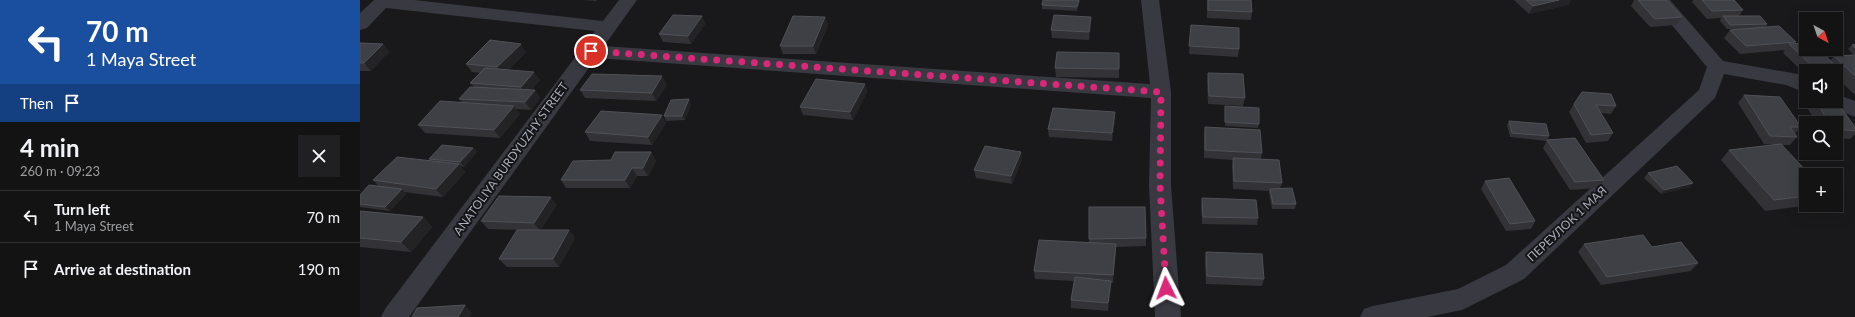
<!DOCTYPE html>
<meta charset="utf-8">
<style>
:root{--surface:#131314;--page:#202022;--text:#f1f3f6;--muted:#9d9ea0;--line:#323234}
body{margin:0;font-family:Lato,sans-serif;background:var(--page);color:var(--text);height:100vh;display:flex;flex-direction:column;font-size:15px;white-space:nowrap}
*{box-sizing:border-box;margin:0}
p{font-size:13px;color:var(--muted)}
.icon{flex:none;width:22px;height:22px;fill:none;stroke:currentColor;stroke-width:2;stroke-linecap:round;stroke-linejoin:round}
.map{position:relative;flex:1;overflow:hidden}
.panel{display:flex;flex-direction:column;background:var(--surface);width:360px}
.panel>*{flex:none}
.banner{background:#1a4fa0;color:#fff;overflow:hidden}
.needle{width:26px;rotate:140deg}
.tools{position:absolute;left:1439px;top:12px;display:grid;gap:8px}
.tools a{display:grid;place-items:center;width:44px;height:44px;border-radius:0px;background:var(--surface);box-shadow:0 4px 16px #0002,0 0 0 1px var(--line);font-size:20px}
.pin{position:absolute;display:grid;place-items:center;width:34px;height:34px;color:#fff;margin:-17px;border:2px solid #fff;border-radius:50%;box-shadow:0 1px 4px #0007}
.me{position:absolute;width:44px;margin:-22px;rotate:357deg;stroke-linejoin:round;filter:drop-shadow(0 0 3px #0008)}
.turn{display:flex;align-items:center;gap:14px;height:84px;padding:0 20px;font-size:18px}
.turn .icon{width:52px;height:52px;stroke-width:2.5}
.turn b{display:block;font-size:28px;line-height:34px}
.then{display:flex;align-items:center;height:38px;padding:0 20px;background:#0003;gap:8px;font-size:15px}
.round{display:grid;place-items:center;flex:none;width:42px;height:42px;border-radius:0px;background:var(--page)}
.headline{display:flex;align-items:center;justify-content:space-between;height:68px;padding:0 20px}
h1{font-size:24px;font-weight:700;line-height:30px}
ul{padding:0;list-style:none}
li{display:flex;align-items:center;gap:12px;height:52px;padding:0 20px;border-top:1px solid var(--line)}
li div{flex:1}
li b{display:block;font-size:15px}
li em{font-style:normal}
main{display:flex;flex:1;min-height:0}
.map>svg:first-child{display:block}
</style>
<main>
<section class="panel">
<div class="banner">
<div class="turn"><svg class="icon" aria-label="left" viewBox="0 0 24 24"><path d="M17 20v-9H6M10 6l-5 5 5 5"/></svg><div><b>70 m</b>1 Maya Street</div></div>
<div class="then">Then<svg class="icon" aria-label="arrive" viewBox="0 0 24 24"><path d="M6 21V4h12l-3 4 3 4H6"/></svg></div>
</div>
<div class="headline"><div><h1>4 min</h1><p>260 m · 09:23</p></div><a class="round"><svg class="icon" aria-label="close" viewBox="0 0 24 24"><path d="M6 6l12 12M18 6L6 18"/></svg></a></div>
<ul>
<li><svg class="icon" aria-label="left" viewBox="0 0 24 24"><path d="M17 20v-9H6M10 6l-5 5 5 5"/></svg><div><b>Turn left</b><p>1 Maya Street</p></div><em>70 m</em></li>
<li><svg class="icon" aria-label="arrive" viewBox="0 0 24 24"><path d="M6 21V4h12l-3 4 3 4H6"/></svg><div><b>Arrive at destination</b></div><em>190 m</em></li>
</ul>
</section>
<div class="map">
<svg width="1495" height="317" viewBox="0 0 1495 317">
<rect width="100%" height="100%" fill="#19191b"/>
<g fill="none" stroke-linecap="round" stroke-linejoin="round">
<g fill="#393a41" fill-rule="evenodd">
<path d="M14,0H54L243,21L259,0H277L244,46L790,84L781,0H799L811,92V185L821,317H795L789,185L791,98L236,58L49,317H21L25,309L235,31L26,8L7,28L0,30V13Z"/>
<path d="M1291,0H1310L1363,61L1438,74L1446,78V93L1426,85L1364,74L1355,98L1164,279L1102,310L1067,317H1000L1004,309L1013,306L1098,289L1146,265L1339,90L1347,67Z"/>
<path d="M1476,94L1495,101V117L1469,106L1466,101H1476Z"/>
</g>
</g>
<g fill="#323237">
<path d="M222,0H237L236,1Z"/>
<path d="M683,0H720L717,11L682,9V5Z"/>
<path d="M847,0H891L892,12L891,20L847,18Z"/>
<path d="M1154,0H1211L1208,5L1169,14Z"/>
<path d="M1274,0H1306L1322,17L1317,25L1290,27L1271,6Z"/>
<path d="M1333,0H1374L1383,10L1379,16L1407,24L1406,27L1436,42L1434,44L1473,49L1466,57L1470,61L1474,56L1494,55L1488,49L1492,45L1495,44V95L1476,77V71H1446V74H1445L1423,53L1425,50L1380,54L1364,38L1370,30L1381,29H1367L1360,21L1361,18L1347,19L1332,2Z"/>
<path d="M342,16L345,24L331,44L303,42L299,34Z"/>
<path d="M465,17L468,25L456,54H423L420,46Z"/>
<path d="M731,25L729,40L692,38L691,30Z"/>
<path d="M831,25L879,49L878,57L829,54Z"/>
<path d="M0,43L23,44L29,52L11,71H0Z"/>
<path d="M166,52L148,70L180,80L171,90H175L180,98L171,110L156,109L160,114L140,138L65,133L58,125L103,103L99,99L114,87L110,83L120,73L112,72L106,64Z"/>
<path d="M759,53V78L696,77L695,68Z"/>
<path d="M848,73L885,98L883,106L848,104L847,81Z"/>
<path d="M505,84L507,92L493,120L443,115L440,107Z"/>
<path d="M307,85L296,101L225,98L220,90Z"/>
<path d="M1446,88V101H1476L1495,127V134L1490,139L1476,138V123H1457L1439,96Z"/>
<path d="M1384,95L1441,127L1435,134L1437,137L1430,145H1421L1446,175V205H1451L1405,211L1361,160L1369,150L1416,145L1404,144L1378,103Z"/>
<path d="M331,104L325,120L306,121L304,116Z"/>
<path d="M1214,104L1256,106L1251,114L1241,113L1253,133L1248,141L1226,143L1209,112Z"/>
<path d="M865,106L899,124L898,128L865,126Z"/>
<path d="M755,120L752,141L689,137L688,129Z"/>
<path d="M1149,121L1189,136L1187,141L1150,137L1147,125Z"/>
<path d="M306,123L292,145L230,141L225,132Z"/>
<path d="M845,127L902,153L901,159L922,183L920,189L936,204L935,209H912L909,193V191L873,189L872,166L873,160L844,158V135Z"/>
<path d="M1187,140L1244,180L1239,188L1210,190L1183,148Z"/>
<path d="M113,148L117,152L104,167L100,166L105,172L83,197L44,192L46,194L30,211L0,207V195L19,187L13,180L70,161L69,159Z"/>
<path d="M291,152L296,161L288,176H277L270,188H206L201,180L251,160Z"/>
<path d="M661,152L662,160L652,184L616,178L614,170Z"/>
<path d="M1288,173L1333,183L1330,187L1301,194L1284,178Z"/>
<path d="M1125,181L1175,221L1171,229L1146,231L1121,189Z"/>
<path d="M842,198L898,218L897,225L842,224L841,206Z"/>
<path d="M197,205L180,230H209L215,238L199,267H147L139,259L161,230L128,229L121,221Z"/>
<path d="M729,207L786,238V246L756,247L753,283H751V288L748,311L711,308V300L714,281L675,279L674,271L729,243Z"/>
<path d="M0,211L63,217L72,227L51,252L0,247Z"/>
<path d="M1224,244L1292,247L1338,263L1331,271L1241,285L1218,252Z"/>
<path d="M846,252L904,279L902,286L846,284L845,260Z"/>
</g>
<g fill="#232326">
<path d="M719,0H720L717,11V7Z"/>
<path d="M1199,0H1211L1208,5L1169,14L1173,6Z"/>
<path d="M342,16L345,24L331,44L328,36Z"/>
<path d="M465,17L468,25L456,54L453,46Z"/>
<path d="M731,17V25L729,40V32Z"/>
<path d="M23,44L29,52L11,71L4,63Z"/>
<path d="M161,44L166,52L143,75L137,67Z"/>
<path d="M174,72L180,80L166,95L161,87Z"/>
<path d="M302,76L307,85L296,101L292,93Z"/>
<path d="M505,84L507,92L493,120L490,112Z"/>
<path d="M175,90L180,98L171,110L165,102Z"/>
<path d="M329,99L331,104L325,120L322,116Z"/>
<path d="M154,106L160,114L140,138L134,130Z"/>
<path d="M755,112V120L752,141V133Z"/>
<path d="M302,115L306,123L292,145L288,137Z"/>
<path d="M113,148L117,152L104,167L100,162Z"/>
<path d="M291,152L296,161L288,176L283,168Z"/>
<path d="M661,152L662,160L652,184L651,176Z"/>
<path d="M99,164L105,172L83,197L76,189Z"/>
<path d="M272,168L277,176L270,188L265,180Z"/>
<path d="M1333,183L1330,187L1301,194L1304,190Z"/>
<path d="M42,189L46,194L30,211L25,207Z"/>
<path d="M191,197L197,205L180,231L174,223Z"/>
<path d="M63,217L72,227L51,252L41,242Z"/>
<path d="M209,230L215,238L199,267L193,259Z"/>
<path d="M751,281V288L748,311V303Z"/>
<path d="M105,305L112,313L110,317H98Z"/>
</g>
<g fill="#3f4045" stroke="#505158">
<path d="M683,0H719L717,7L682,5Z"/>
<path d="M848,0H891L892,12L848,10Z"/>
<path d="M1166,0H1199L1173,6Z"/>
<path d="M1278,0H1306L1322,17L1295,19Z"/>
<path d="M1342,0H1374L1383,10L1352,11Z"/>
<path d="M313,15L342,16L328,36L299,34Z"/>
<path d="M694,15L731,17L729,32L691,30Z"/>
<path d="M433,16L465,17L453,46H420Z"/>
<path d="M1363,16H1400L1407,24L1370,25Z"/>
<path d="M831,25L879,28V49L829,46Z"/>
<path d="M1419,26L1436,42L1386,46L1370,30Z"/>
<path d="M130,40L161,44L137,67L106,64Z"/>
<path d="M0,43L23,44L4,63H0Z"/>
<path d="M1446,43V49H1473L1459,50L1474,64L1452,66L1429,44Z"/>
<path d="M1495,44V48L1492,45Z"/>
<path d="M697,52L759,53V69L695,68Z"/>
<path d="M1495,55V76L1474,56Z"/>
<path d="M125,68L174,72L161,87L110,83Z"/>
<path d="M848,73L883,74L885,98L849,96Z"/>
<path d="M232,74L302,76L292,93L220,90Z"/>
<path d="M456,79L505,84L490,112L440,107Z"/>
<path d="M110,87L175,90L165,102L99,99Z"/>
<path d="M1222,92L1251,94L1256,106L1236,105L1253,133L1231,135L1214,104Z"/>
<path d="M1384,95L1420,97L1441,127H1430L1437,137L1410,136Z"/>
<path d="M329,99L322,116H304L311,100Z"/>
<path d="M80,101L154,106L134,130L58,125Z"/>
<path d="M1455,101H1476L1495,127V131L1476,129V123H1470Z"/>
<path d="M865,106L899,108V124L865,122Z"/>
<path d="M693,108L755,112L752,133L688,129Z"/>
<path d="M241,111L302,115L288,137L225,132Z"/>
<path d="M1149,121L1186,124L1189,136L1152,133Z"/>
<path d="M845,127L900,130L902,153L845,150Z"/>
<path d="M1215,138L1244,180L1215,182L1187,140Z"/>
<path d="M1421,144L1450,175H1446V196L1414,200L1369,150Z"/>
<path d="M82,145L113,148L100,162L69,159Z"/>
<path d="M625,146L661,152L651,176L614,170Z"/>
<path d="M255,152H291L283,168H272L265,180H201L213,161L251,160Z"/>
<path d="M37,157L99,164L76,189L13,180Z"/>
<path d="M873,158L919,160L922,183L874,181Z"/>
<path d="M1317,166L1333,183L1304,190L1288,173Z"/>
<path d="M1149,178L1175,221L1150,224L1125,181Z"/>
<path d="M9,185L42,189L25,207L0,204V195Z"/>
<path d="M932,188L936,204H913L910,189Z"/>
<path d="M139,196L191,197L174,223L121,221Z"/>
<path d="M842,198L896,200L898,218L843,217Z"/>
<path d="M729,207H785L786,238L729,239Z"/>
<path d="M0,211L63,217L41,242L0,238Z"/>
<path d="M157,230H209L193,259H139Z"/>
<path d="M1283,235L1292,247L1321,242L1338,263L1247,277L1224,244Z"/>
<path d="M679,240L756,244L753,275L674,271Z"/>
<path d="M846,252L902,254L904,279L847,276Z"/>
<path d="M715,277L751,281L748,303L711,300Z"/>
<path d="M105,305L98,317H52L57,308Z"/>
</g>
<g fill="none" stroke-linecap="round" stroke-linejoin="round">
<path stroke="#db2777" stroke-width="7" stroke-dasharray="0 12.6" d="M231,51L801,92L800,185L806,288"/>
</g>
<g text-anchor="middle" stroke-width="4" stroke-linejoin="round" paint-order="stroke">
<g font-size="12" fill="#aaaebc" stroke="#141416">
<text transform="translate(151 159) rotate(-54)" y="4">ANATOLIYA BURDYUZHY STREET</text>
<text transform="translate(1207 224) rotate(-43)" y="4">ПЕРЕУЛОК 1 МАЯ</text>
</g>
</g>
</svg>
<div class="tools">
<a><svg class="needle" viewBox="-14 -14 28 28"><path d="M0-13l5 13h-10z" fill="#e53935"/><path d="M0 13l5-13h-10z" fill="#9d9ea0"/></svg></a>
<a><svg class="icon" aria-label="sound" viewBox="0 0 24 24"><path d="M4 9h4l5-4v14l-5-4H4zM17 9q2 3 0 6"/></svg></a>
<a><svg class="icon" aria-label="search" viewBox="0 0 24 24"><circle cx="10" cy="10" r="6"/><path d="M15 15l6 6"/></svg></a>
<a>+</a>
</div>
<div class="pin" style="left:231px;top:51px;background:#d93025"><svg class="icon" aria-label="arrive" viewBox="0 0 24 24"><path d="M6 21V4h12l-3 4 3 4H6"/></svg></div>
<svg class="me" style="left:806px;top:288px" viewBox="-20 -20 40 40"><path d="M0-17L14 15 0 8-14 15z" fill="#db2777" stroke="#fff" stroke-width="4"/></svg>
</div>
</main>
